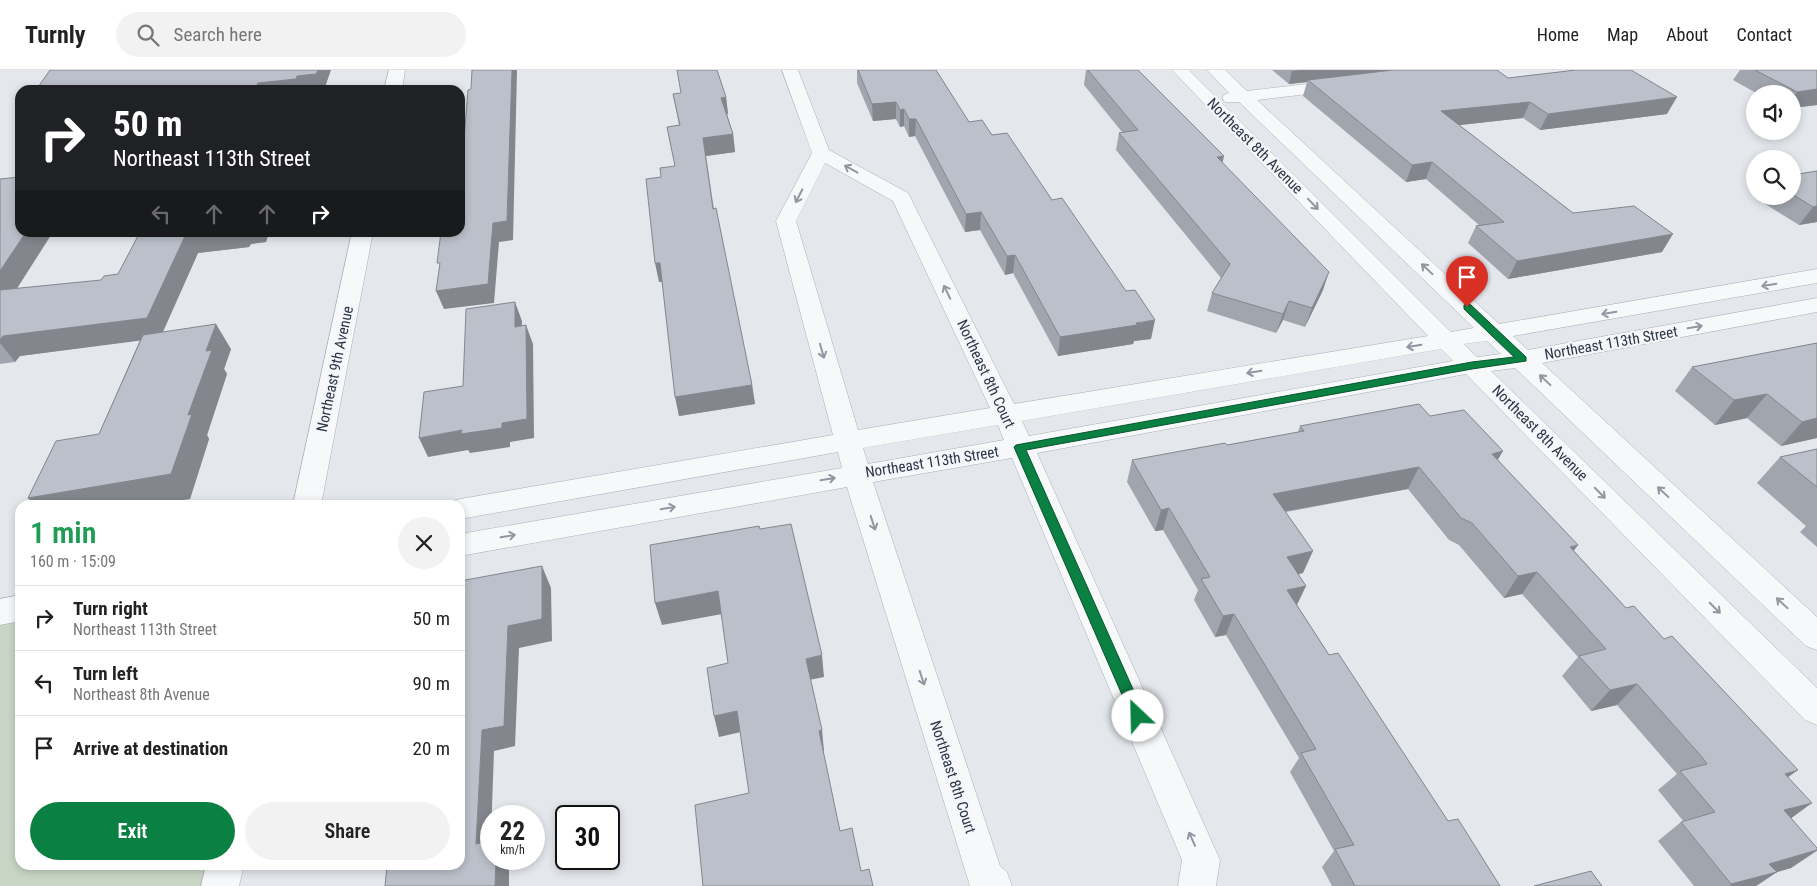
<!DOCTYPE html>
<meta charset="utf-8">
<style>
:root{--surface:#fff;--page:#f2f2f2;--text:#222;--muted:#767676;--line:#e0e0e0;--accent:#0b8043}
body{margin:0;font-family:"Roboto Condensed",sans-serif;background:var(--page);color:var(--text);height:100vh;display:flex;flex-direction:column;font-size:19px;white-space:nowrap}
*{box-sizing:border-box;margin:0}
p{font-size:16px;color:var(--muted)}
.icon{flex:none;width:28px;height:28px;fill:none;stroke:currentColor;stroke-width:2;stroke-linecap:round;stroke-linejoin:round}
.map{position:relative;flex:1;overflow:hidden}
.sheet{position:absolute;left:15px;top:430px;width:450px;height:370px;display:flex;flex-direction:column;background:var(--surface);border-radius:15px;box-shadow:0 2px 8px #0003}
.sheet>*{flex:none}
.hud{position:absolute;left:15px;top:15px;width:450px;height:152px;border-radius:15px;box-shadow:0 2px 8px #0003;background:#202124;color:#fff;overflow:hidden}
.tools{position:absolute;left:1746px;top:15px;display:grid;gap:10px}
.tools a{display:grid;place-items:center;width:55px;height:55px;border-radius:50%;background:var(--surface);box-shadow:0 2px 8px #0003;font-size:25px}
.speed{position:absolute;left:480px;top:735px;display:flex;gap:10px;font-size:25px;font-weight:700;text-align:center}
.speed>*{display:grid;place-content:center;width:65px;height:65px;border-radius:50%;background:var(--surface);box-shadow:0 2px 8px #0003;line-height:1}
.speed small{font-size:12px;font-weight:400}
.speed .limit{border:2px solid #111;border-radius:8px;background:#fff;color:#111}
.pin{position:absolute;display:grid;place-items:center;width:42px;height:42px;color:#fff;margin:-51px -21px;border-radius:50% 50% 50% 0;rotate:-45deg;box-shadow:0 0 5px #0007}
.pin .icon{rotate:45deg}
.me{position:absolute;width:55px;margin:-28px;rotate:336deg;stroke-linejoin:round;filter:drop-shadow(0 0 4px #0008)}
.turn{display:flex;align-items:center;gap:18px;height:105px;padding:0 15px;font-size:22px}
.turn .icon{width:65px;height:65px;stroke-width:2.5}
.turn b{display:block;font-size:35px;line-height:42px}
.lanes{display:flex;align-items:center;height:48px;padding:0 15px;background:#0003;justify-content:center;gap:25px;direction:ltr}
.lanes .off{opacity:.35}
.round{display:grid;place-items:center;flex:none;width:52px;height:52px;border-radius:26px;background:var(--page)}
.head{display:flex;align-items:center;justify-content:space-between;height:85px;padding:0 15px}
h1{font-size:30px;font-weight:600;line-height:38px;color:#1e9e55}
.action{display:flex;gap:10px;margin-top:auto;padding:10px 15px}
.action a{flex:1;height:58px;border-radius:30px;background:var(--accent);color:#fff;font-size:20px;font-weight:600;line-height:58px;text-align:center}
.action a+a{background:var(--page);color:var(--text)}
ul{padding:0;list-style:none}
li{display:flex;align-items:center;gap:15px;height:65px;padding:0 15px;border-top:1px solid var(--line)}
li div{flex:1}
li b{display:block;font-size:19px}
li em{font-style:normal}
header{display:flex;align-items:center;gap:30px;box-sizing:border-box;height:70px;padding:0 25px;background:var(--surface);border-bottom:1px solid var(--line)}
header strong{font-size:24px}
nav{display:flex;gap:28px;margin-inline-start:auto;font-size:18px}
.search{width:350px;height:45px;background:var(--page);display:flex;align-items:center;gap:12px;box-sizing:border-box;padding:0 18px;border-radius:28px;color:var(--muted);font-size:19px}
.map>svg:first-child{display:block}
</style>
<header>
<strong>Turnly</strong>
<div class="search"><svg class="icon" aria-label="search" viewBox="0 0 24 24"><circle cx="10" cy="10" r="6"/><path d="M15 15l6 6"/></svg>Search here</div>
<nav><a>Home</a><a>Map</a><a>About</a><a>Contact</a></nav>
</header>
<div class="map">
<svg width="1817" height="816" viewBox="0 0 1817 816">
<rect width="100%" height="100%" fill="#e4e7ec"/>
<path fill="#c9d6c5" d="M20,538V795H225L220,816H0V542Z"/>
<g fill="none" stroke-linecap="round" stroke-linejoin="round">
<defs>
<g id="minor">
<path d="M389,0H405L402,20H384Z"/>
<path d="M782,0H798L829,80L908,123L1014,334L1428,266L1172,0H1189L1451,262L1474,258L1239,32H1225L1222,28L1225,24L1229,23L1207,0H1225L1247,21L1342,10L1348,11L1351,15L1348,19L1342,20L1257,30L1499,254L1817,199V213L1513,266L1528,280L1817,228V242L1542,293L1817,547V580L1806,576L1515,298L1491,301L1817,618V655L1805,650L1466,304L1037,383L1220,790L1216,816H1178L1182,790L1012,388L873,412L1000,796L1007,802L1012,816H970L847,417L460,486V464L842,398L838,382L460,449V435H448L450,432L460,429L833,365L776,151L812,83ZM825,93L893,131L990,338L858,360L796,151ZM1487,271L1501,284L1477,287L1464,274ZM1441,279L1453,291L1029,366L1022,351ZM998,355L1004,370L868,394L863,378Z"/>
<path d="M352,162H373L321,435H293Z"/>
<path d="M20,525V551L0,555V529Z"/>
<path d="M206,795H244L239,816H201Z"/>
</g>
</defs>
<use href="#minor" stroke="#a9aeb7" stroke-width="1"/>
<use href="#minor" fill="#f7f8fa" fill-rule="evenodd"/>
</g>
<g fill="#a1a5ae">
<path d="M857,0H936L969,52L992,65L1052,130L1151,269L1134,271L1133,274L1058,286L1013,203L1005,205L980,160L965,162L915,66L909,67L904,56L900,57L896,49L873,51L857,13Z"/>
<path d="M1086,0H1138L1222,93L1323,220L1305,257L1283,250L1276,263L1207,241L1212,223L1221,208L1116,80L1119,63L1122,62L1084,15Z"/>
<path d="M1272,0H1497L1508,8L1667,44L1540,60L1523,48L1459,55L1573,143L1662,182L1508,209L1468,173L1476,156L1479,155L1426,109L1406,112L1303,26L1307,12L1289,14Z"/>
<path d="M1740,0H1817V35L1792,38V24H1758L1733,10Z"/>
<path d="M673,24L726,27L728,44H727L733,64L735,82L706,86L714,139L752,315L755,334L679,346L662,212H659L661,107L675,96L667,57L679,55Z"/>
<path d="M1817,101V152L1799,155L1754,127L1755,125V126H1792V105Z"/>
<path d="M0,109L17,219L101,210L118,204L140,162H269L266,172L251,174L249,177L198,183L163,262L231,279L224,299L227,304L207,365L209,369L190,429L99,364L140,270L20,286L15,292L0,294Z"/>
<path d="M1817,273V368L1781,376L1747,348L1715,355L1675,321L1692,297Z"/>
<path d="M1430,346L1498,390L1574,481L1626,538L1788,707L1791,748L1817,778V781L1791,798L1777,802L1756,816H1694L1658,771L1681,752H1684L1658,720L1677,704L1617,635L1591,641L1562,606L1578,587L1522,524L1504,528L1459,475L1449,470L1408,419L1286,442L1303,503L1298,504L1297,535L1329,585L1448,751L1500,816H1332L1322,797L1334,781L1290,702L1299,688L1226,565L1215,567L1194,530L1198,520L1163,460L1155,461L1127,412L1132,390L1227,375L1298,362L1300,356Z"/>
<path d="M1817,379V477L1800,462L1806,456L1757,413L1780,387Z"/>
</g>
<g fill="#83868d">
<path d="M318,0H331L324,20H255L258,13L297,6Z"/>
<path d="M512,0H517L513,170L499,172L494,233L444,239L436,221L493,153Z"/>
<path d="M1300,0H1409L1308,10L1307,12L1289,14L1292,1Z"/>
<path d="M1817,19V35L1792,38V29L1797,22Z"/>
<path d="M726,27L728,44L724,45L721,28Z"/>
<path d="M1677,27L1667,44L1540,60L1548,44Z"/>
<path d="M896,32V49L873,51L872,34Z"/>
<path d="M1530,32L1523,48L1434,58L1441,41Z"/>
<path d="M904,39V56L900,57V40Z"/>
<path d="M909,49H916L915,66L909,67Z"/>
<path d="M733,64L735,82L706,86L703,68Z"/>
<path d="M1224,86L1220,104L1217,87Z"/>
<path d="M1432,92L1426,109L1406,112L1412,95Z"/>
<path d="M1817,136V152L1799,155L1813,137Z"/>
<path d="M981,142L980,160L965,162L966,144Z"/>
<path d="M26,162H53L2,242L0,239V201Z"/>
<path d="M195,162H269L266,172L251,174L249,177L198,183L160,268L20,286L15,292L0,273V270L3,266L147,248L186,164Z"/>
<path d="M1673,164L1662,182L1508,209L1517,191Z"/>
<path d="M1015,185L1013,203L1005,205L1007,186Z"/>
<path d="M655,193H660L664,211L659,212Z"/>
<path d="M1329,202L1323,220L1305,257L1312,238Z"/>
<path d="M1289,231L1283,250L1276,263L1283,244Z"/>
<path d="M515,232L522,251L521,276L515,257Z"/>
<path d="M1155,250L1151,269L1134,271L1133,274L1058,286L1060,267Z"/>
<path d="M216,254L231,279L224,299L227,304L207,365L209,369L190,429L154,435H35L28,428L206,281Z"/>
<path d="M526,255L533,274L534,368L510,372V377L470,383L468,380L428,387L419,368L502,353Z"/>
<path d="M752,315L755,334L679,346L675,327Z"/>
<path d="M1767,324L1747,348L1715,355L1734,330Z"/>
<path d="M1817,348V368L1781,376L1802,352Z"/>
<path d="M1503,381L1490,403L1492,384Z"/>
<path d="M1419,397L1408,419L1265,445L1273,424Z"/>
<path d="M1169,438L1163,460L1155,461L1161,440Z"/>
<path d="M1578,475L1562,497L1570,477Z"/>
<path d="M1313,481L1303,503L1278,509L1287,487Z"/>
<path d="M542,496L551,518L552,571L519,578L515,676L494,681L490,793L476,774L482,660L508,556Z"/>
<path d="M1537,502L1522,524L1504,528L1518,506Z"/>
<path d="M1306,516L1296,537L1287,520Z"/>
<path d="M718,521L722,544L662,555L655,533Z"/>
<path d="M1234,544L1226,565L1215,567L1223,546Z"/>
<path d="M822,585L824,607L809,610L806,589Z"/>
<path d="M1637,614L1617,635L1591,641L1610,620Z"/>
<path d="M737,641L741,662L719,667L714,646Z"/>
<path d="M822,660L824,681L822,682L819,661Z"/>
<path d="M1798,700L1772,719L1785,704Z"/>
<path d="M1812,733L1786,752L1784,740Z"/>
<path d="M1817,780L1791,798L1757,808L1777,802L1756,816H1729L1769,794Z"/>
<path d="M496,789H509V816H495Z"/>
</g>
<g fill="#bbc0ca" stroke="#83868d">
<path d="M50,0H318L316,4L297,6L296,9L258,13L255,20H36Z"/>
<path d="M472,0H512L507,151L493,153L488,214L436,221L440,193H437L441,162H460V81L463,80L468,20L471,19Z"/>
<path d="M677,0H717L726,27L721,28L733,64L703,68L713,139L716,138L752,315L675,327L660,193H655L646,109L661,107L660,98L675,96L667,57L680,55L673,24L681,23Z"/>
<path d="M858,0H936L969,52L982,50L992,65L1007,63L1052,130L1062,128L1126,221L1135,220L1155,250L1136,253L1137,255L1060,267L1015,185L1007,186L981,142L966,144L916,49H909L904,39L900,40L896,32L872,34Z"/>
<path d="M1088,0H1138L1224,86L1217,87L1329,202L1312,238L1289,231L1283,244L1212,223L1230,194L1119,63L1138,60Z"/>
<path d="M1393,0H1497L1508,8L1576,0H1631L1677,27L1548,44L1530,32L1441,41L1573,143L1634,136L1673,164L1517,191L1476,156L1504,152L1432,92L1412,95L1308,10Z"/>
<path d="M1755,0H1817V19L1797,22Z"/>
<path d="M1817,101V136L1813,137L1792,124V105Z"/>
<path d="M20,107V162H26L0,201V109Z"/>
<path d="M140,162H195L186,164L147,248L3,266L0,270V220L101,210L104,206L118,204Z"/>
<path d="M515,232V257L526,255L527,349L502,353V358L461,364L462,360L419,368L424,322L463,316L466,239Z"/>
<path d="M216,254L206,281L212,280L188,345L192,344L171,404L28,428L56,371L99,364L143,265Z"/>
<path d="M1817,273V348L1802,352L1767,324L1734,330L1692,297Z"/>
<path d="M1419,334L1430,346L1464,340L1503,381L1492,384L1578,475L1570,477L1626,538L1634,536L1664,569L1672,566L1798,700L1785,704L1812,733L1784,740L1817,778V780L1769,794L1777,802L1731,814L1681,752L1715,742L1680,701L1707,694L1702,687L1637,614L1610,620L1579,586L1606,579L1537,502L1518,506L1472,453L1461,448L1419,397L1273,424L1313,481L1287,487L1306,516L1287,520L1329,585L1338,583L1448,751L1458,749L1500,816H1355L1335,779L1354,775L1301,683L1316,679L1234,544L1223,546L1201,509L1210,507L1169,438L1161,440L1132,390L1225,373L1227,375L1304,361L1300,356Z"/>
<path d="M1817,379V417L1780,387Z"/>
<path d="M791,454L822,585L806,589L822,660L819,661L840,761L852,758L861,801L869,799L873,816H703L695,735L749,723L737,641L714,646L707,598L728,593L718,521L655,533L650,475L759,456L760,459Z"/>
<path d="M542,496V549L508,556L504,656L482,660L476,774L491,770V789H496L495,816H385L387,795H460V511Z"/>
<path d="M1591,801L1602,816H1534Z"/>
</g>
<defs><path id="oneway-shaft" d="M-6 0H5M1.5-3L5.5 0L1.5 3" fill="none" stroke-width="1.6" stroke-linecap="round" stroke-linejoin="round" transform="scale(1.25)"/></defs>
<g stroke="#9196a0">
<use href="#oneway-shaft" transform="translate(851 99) rotate(-151)"/>
<use href="#oneway-shaft" transform="translate(799 126) rotate(117)"/>
<use href="#oneway-shaft" transform="translate(1313 134) rotate(46)"/>
<use href="#oneway-shaft" transform="translate(1427 199) rotate(-137)"/>
<use href="#oneway-shaft" transform="translate(1769 215) rotate(170)"/>
<use href="#oneway-shaft" transform="translate(947 222) rotate(-116)"/>
<use href="#oneway-shaft" transform="translate(1609 243) rotate(170)"/>
<use href="#oneway-shaft" transform="translate(1695 257) rotate(-10)"/>
<use href="#oneway-shaft" transform="translate(1414 276) rotate(171)"/>
<use href="#oneway-shaft" transform="translate(822 281) rotate(74)"/>
<use href="#oneway-shaft" transform="translate(1254 302) rotate(171)"/>
<use href="#oneway-shaft" transform="translate(1545 310) rotate(-137)"/>
<use href="#oneway-shaft" transform="translate(828 409) rotate(-10)"/>
<use href="#oneway-shaft" transform="translate(1663 422) rotate(-137)"/>
<use href="#oneway-shaft" transform="translate(1600 423) rotate(45)"/>
<use href="#oneway-shaft" transform="translate(668 438) rotate(-10)"/>
<use href="#oneway-shaft" transform="translate(873 453) rotate(72)"/>
<use href="#oneway-shaft" transform="translate(508 466) rotate(-10)"/>
<use href="#oneway-shaft" transform="translate(1782 533) rotate(-137)"/>
<use href="#oneway-shaft" transform="translate(1715 538) rotate(45)"/>
<use href="#oneway-shaft" transform="translate(922 608) rotate(72)"/>
<use href="#oneway-shaft" transform="translate(1192 769) rotate(-114)"/>
</g>
<path fill="#0b8043" stroke="#07532c" d="M1467,234L1471,235L1526,287V291L1472,299L1026,380L1145,646L1143,650L1138,652L1133,650L1014,377L1016,375L1472,292L1514,287L1464,239V235Z"/>
<g text-anchor="middle" stroke-width="4.5" stroke-linejoin="round" paint-order="stroke">
<g font-size="15" fill="#2b3445" stroke="#f4f6f9">
<text transform="translate(1255 76) rotate(45)" y="5">Northeast 8th Avenue</text>
<text transform="translate(1611 273) rotate(-10)" y="5">Northeast 113th Street</text>
<text transform="translate(335 299) rotate(-78)" y="5">Northeast 9th Avenue</text>
<text transform="translate(986 304) rotate(65)" y="5">Northeast 8th Court</text>
<text transform="translate(1540 363) rotate(45)" y="5">Northeast 8th Avenue</text>
<text transform="translate(932 392) rotate(-9)" y="5">Northeast 113th Street</text>
<text transform="translate(953 707) rotate(72)" y="5">Northeast 8th Court</text>
</g>
</g>
</svg>
<div class="tools">
<a><svg class="icon" aria-label="sound" viewBox="0 0 24 24"><path d="M4 9h4l5-4v14l-5-4H4zM17 9q2 3 0 6"/></svg></a>
<a><svg class="icon" aria-label="search" viewBox="0 0 24 24"><circle cx="10" cy="10" r="6"/><path d="M15 15l6 6"/></svg></a>
</div>
<div class="speed"><div>22<small>km/h</small></div><div class="limit">30</div></div>
<div class="pin" style="left:1467px;top:237px;background:#d93025"><svg class="icon" aria-label="arrive" viewBox="0 0 24 24"><path d="M6 21V4h12l-3 4 3 4H6"/></svg></div>
<svg class="me" style="left:1138px;top:646px" viewBox="-20 -20 40 40"><circle r="19" fill="#fff"/><path d="M0-13L10 11 0 6-10 11z" fill="#0b8043"/></svg>
<div class="hud">
<div class="turn"><svg class="icon" aria-label="right" viewBox="0 0 24 24"><path d="M7 20v-9h11M14 6l5 5-5 5"/></svg><div><b>50 m</b>Northeast 113th Street</div></div>
<div class="lanes"><svg class="icon off" aria-label="left" viewBox="0 0 24 24"><path d="M17 20v-9H6M10 6l-5 5 5 5"/></svg><svg class="icon off" aria-label="ahead" viewBox="0 0 24 24"><path d="M12 20V5M6 11l6-6 6 6"/></svg><svg class="icon off" aria-label="ahead" viewBox="0 0 24 24"><path d="M12 20V5M6 11l6-6 6 6"/></svg><svg class="icon" aria-label="right" viewBox="0 0 24 24"><path d="M7 20v-9h11M14 6l5 5-5 5"/></svg></div>
</div>
<section class="sheet">
<div class="head"><div><h1>1 min</h1><p>160 m · 15:09</p></div><a class="round"><svg class="icon" aria-label="close" viewBox="0 0 24 24"><path d="M6 6l12 12M18 6L6 18"/></svg></a></div>
<ul>
<li><svg class="icon" aria-label="right" viewBox="0 0 24 24"><path d="M7 20v-9h11M14 6l5 5-5 5"/></svg><div><b>Turn right</b><p>Northeast 113th Street</p></div><em>50 m</em></li>
<li><svg class="icon" aria-label="left" viewBox="0 0 24 24"><path d="M17 20v-9H6M10 6l-5 5 5 5"/></svg><div><b>Turn left</b><p>Northeast 8th Avenue</p></div><em>90 m</em></li>
<li><svg class="icon" aria-label="arrive" viewBox="0 0 24 24"><path d="M6 21V4h12l-3 4 3 4H6"/></svg><div><b>Arrive at destination</b></div><em>20 m</em></li>
</ul>
<div class="action"><a>Exit</a><a>Share</a></div>
</section>
</div>
